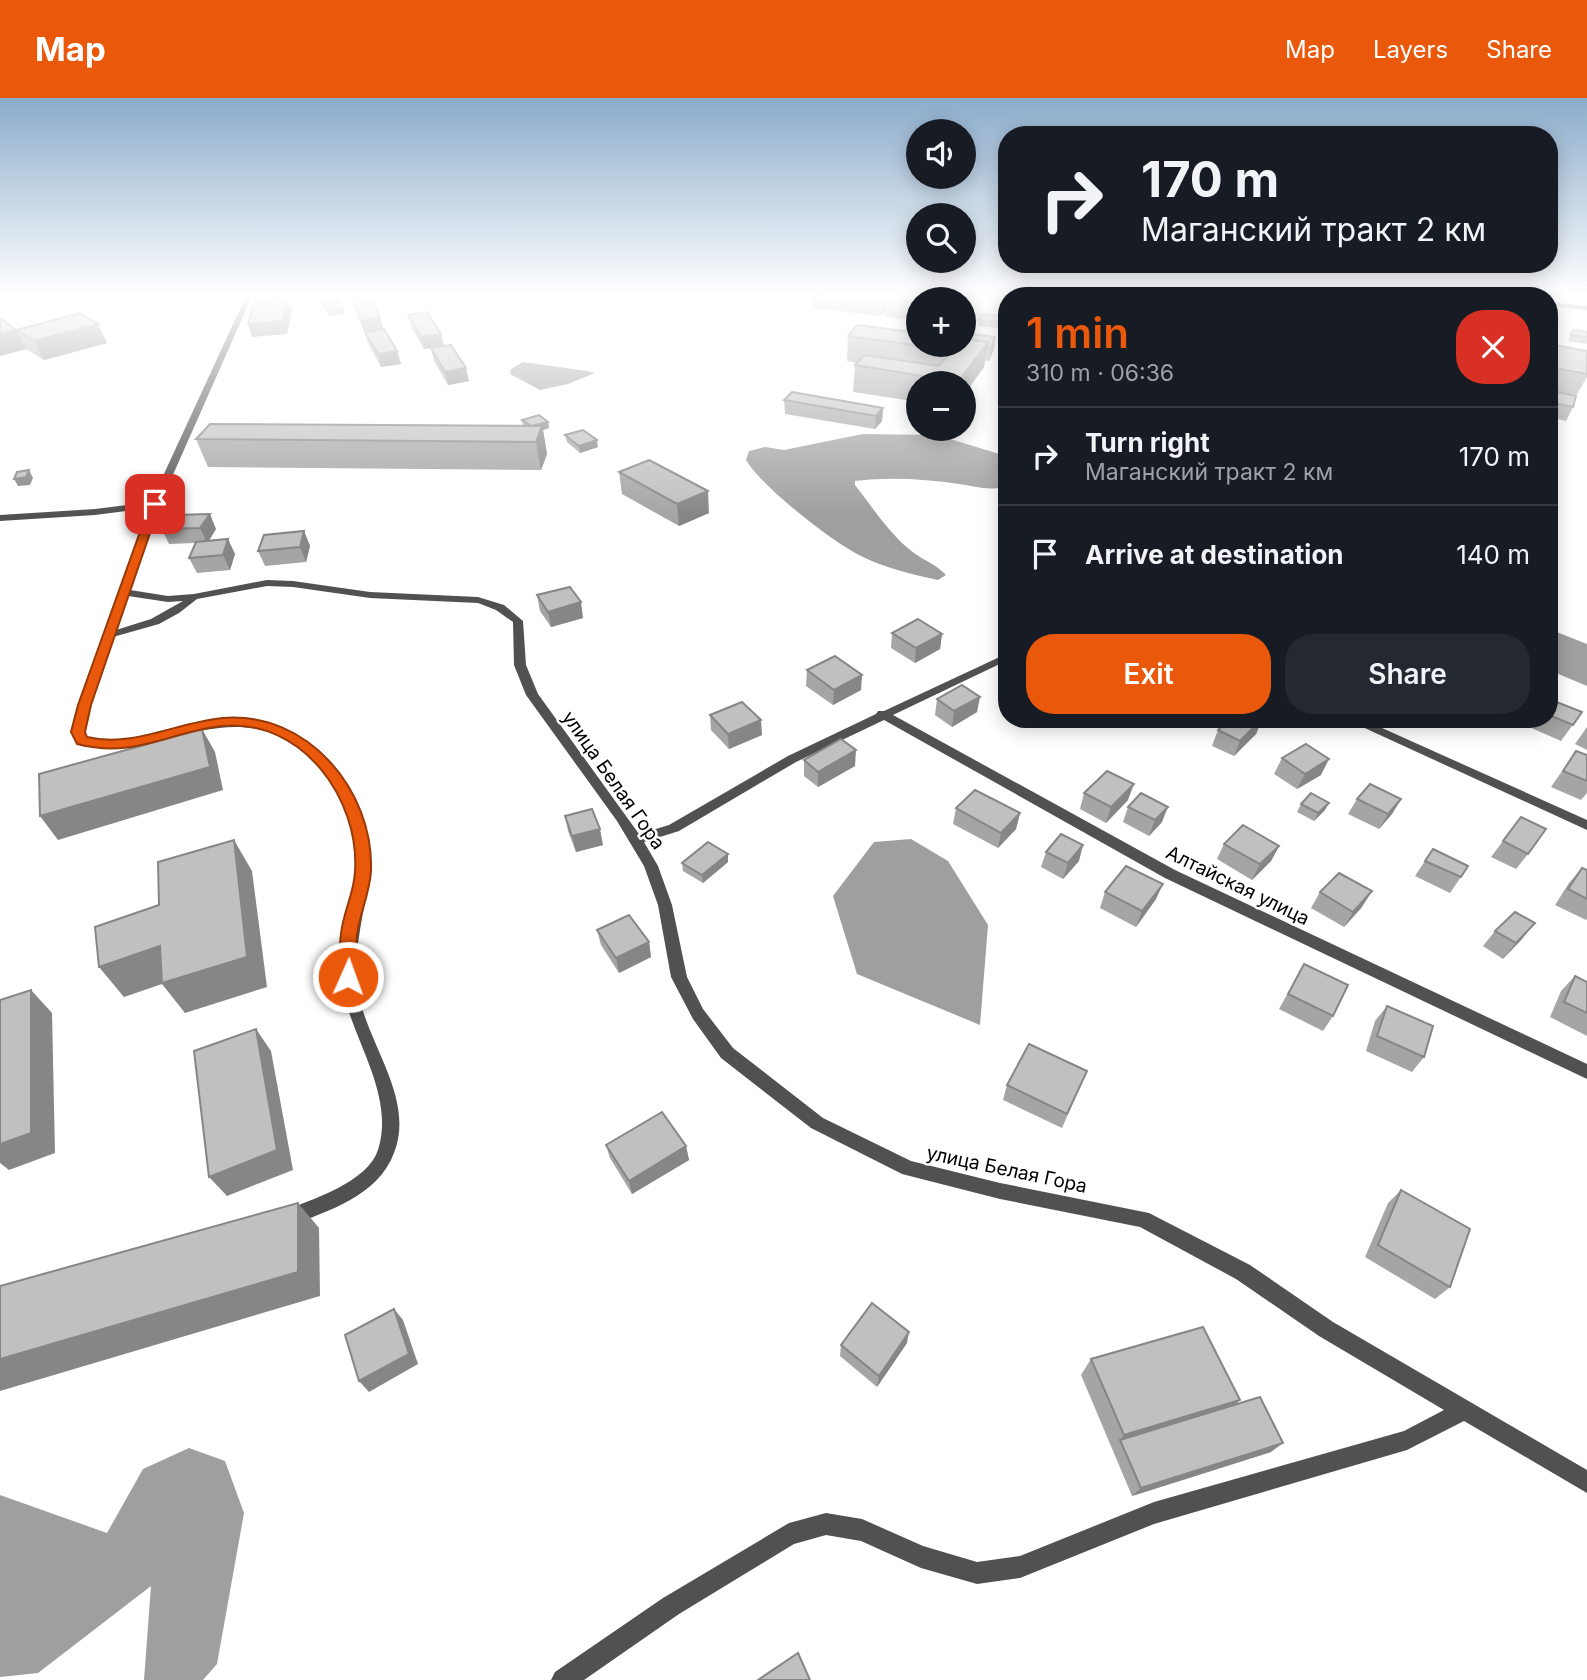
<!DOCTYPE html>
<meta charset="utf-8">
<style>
:root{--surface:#171b24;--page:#242831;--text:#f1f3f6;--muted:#9ea1a6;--line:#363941;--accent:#ea580c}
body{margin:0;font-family:Inter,sans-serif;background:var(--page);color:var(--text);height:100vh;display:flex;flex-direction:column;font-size:26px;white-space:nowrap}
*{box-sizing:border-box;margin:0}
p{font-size:23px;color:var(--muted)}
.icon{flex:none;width:38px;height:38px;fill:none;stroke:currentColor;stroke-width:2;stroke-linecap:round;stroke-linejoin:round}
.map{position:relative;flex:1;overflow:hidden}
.panel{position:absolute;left:998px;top:189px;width:560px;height:441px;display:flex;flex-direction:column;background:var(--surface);border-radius:28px;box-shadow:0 4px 18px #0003}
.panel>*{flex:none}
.top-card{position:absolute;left:998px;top:28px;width:560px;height:147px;border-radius:28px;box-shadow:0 4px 18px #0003;background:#171b24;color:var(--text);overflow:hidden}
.buttons{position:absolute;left:906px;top:21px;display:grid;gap:14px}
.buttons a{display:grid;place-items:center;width:70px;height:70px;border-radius:50%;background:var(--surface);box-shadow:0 4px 18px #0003;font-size:35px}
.pin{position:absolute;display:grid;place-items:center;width:60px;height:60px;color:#fff;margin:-30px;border-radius:14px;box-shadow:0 4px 10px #0006}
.me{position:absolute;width:77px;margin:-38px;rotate:2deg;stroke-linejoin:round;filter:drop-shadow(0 0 5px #0008)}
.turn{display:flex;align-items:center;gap:24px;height:147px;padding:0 28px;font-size:32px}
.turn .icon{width:91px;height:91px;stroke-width:2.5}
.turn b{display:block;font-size:49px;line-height:60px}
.round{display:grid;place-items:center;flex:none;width:74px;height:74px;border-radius:28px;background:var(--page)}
.overview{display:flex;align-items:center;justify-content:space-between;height:119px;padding:0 28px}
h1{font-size:42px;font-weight:600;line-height:52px;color:var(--accent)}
.cta{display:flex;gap:14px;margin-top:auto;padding:14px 28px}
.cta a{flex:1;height:80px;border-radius:28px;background:var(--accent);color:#fff;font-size:28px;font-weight:600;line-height:80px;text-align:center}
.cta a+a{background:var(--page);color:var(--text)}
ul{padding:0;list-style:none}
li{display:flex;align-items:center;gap:21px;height:98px;padding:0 28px;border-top:2px solid var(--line)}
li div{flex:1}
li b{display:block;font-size:26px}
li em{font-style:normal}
header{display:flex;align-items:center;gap:42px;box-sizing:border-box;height:98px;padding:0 35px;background:var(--accent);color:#fff}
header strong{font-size:33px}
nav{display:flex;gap:38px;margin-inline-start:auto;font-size:24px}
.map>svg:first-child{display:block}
</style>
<header>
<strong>Map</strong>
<nav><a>Map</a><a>Layers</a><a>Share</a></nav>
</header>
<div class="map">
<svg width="1587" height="1582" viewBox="0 0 1587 1582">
<rect width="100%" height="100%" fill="#fff"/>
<g fill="#9f9f9f">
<path d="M523,264L587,273L595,275L568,286L540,292L510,276L511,271Z"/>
<path d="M863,336L937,337L1006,358V385L1003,389C988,393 974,388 959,386C925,381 889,379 855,383V387C873,410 890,437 914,455C925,463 937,467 946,477L938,482C911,476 885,470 861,458C831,443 762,389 746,362L749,353L765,349L784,352Z"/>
<path d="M1549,531L1587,546V588L1549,572Z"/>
<path d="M911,741L948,763L988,827L980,927L857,876L833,798L874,744Z"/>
<path d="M189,1350L225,1363L244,1415L217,1566L203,1582H144L151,1488L38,1575L0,1579V1397L107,1435L143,1371Z"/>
</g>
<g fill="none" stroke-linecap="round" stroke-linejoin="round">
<g fill="#515151" fill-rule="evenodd">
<path d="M247,196H253L160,406L130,492L168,498L194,496L267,482L293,483L370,494L478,499L504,507L523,523L526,567L538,596L639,736L669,727L788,658L876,616L878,613H884L1006,556V563L893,617L1175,772L1587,966V981L1165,780L884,622L796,664L679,733L644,744L658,768L672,807L687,879L703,911L733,950L823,1020L911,1063L1000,1085L1149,1115L1250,1167L1333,1224L1587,1372V1395L1464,1323L1407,1352L1154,1426L1020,1480L977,1486L921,1470L861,1443L826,1437L794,1446L679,1516L584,1582H551L555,1574L663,1500L789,1425L826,1415L862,1421L923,1448L977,1464L1020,1458L1154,1404L1404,1333L1444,1312L1319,1238L1236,1181L1140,1129L1000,1101L902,1076L811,1030L721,960L693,921L671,879L658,807L644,768L617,723L526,597L514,567L513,524L496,512L478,505L370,500L293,489L267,488L197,501L179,515L159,526L113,539C107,558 79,625 87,639C111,647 136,639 160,633C211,621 267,613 312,647C338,666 359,699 366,730C380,786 347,841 359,898C369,948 415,1002 394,1055C378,1098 328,1113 289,1128L283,1125L280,1119L283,1113C311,1102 368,1084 378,1052C396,995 349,938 341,883C334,830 367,779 352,726C344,698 326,669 303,652C224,593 153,669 78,645L72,634L78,607L149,410L95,417L0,423V417L95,411L151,404ZM128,498L168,504L183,503L151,521L116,532Z"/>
<path d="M1345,621H1362L1587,722V732Z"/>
</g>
<g fill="#1e1e1e" fill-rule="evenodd">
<path d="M1446,196H1465L1467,198H1448Z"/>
<path d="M1549,204L1587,208V212L1549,208Z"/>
</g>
</g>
<g fill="#a5a5a5">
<path d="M815,196H974L965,208L964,201H919V223L885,219V213L881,218L813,210L814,197Z"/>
<path d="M353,202L380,220L383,232L397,253L401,266L381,269L369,247Z"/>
<path d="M408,217L443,248L469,283L448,287L434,263L431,250L424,251L411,229Z"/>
<path d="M1006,219L1004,231L978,228V222Z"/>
<path d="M16,232L107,245L44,262L26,251L0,258Z"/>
<path d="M1573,232L1587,234V246L1568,243Z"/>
<path d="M848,238L970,241L995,239L994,251L989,263H985L984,269L964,285H919V304L853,294L855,267L857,265L847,263Z"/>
<path d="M1549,246L1587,253V279L1576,298L1573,309L1566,323L1549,319Z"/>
<path d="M784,302L883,310L882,323L875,331L785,316Z"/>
<path d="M522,322L548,324L549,330L543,332L547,356L541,372L208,369L196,341L523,328Z"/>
<path d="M565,337L598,349L580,355L567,344Z"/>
<path d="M619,374L709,415L679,428L622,396Z"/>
<path d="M172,417L216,431L209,443L235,456L230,472L197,475L189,460L195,445L169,446L162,431Z"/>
<path d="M304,433L310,448L306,464L265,468L258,453Z"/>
<path d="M537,497L583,520L551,529L540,513Z"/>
<path d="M892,535L942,536L940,551L915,565L891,550Z"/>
<path d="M807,572L861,592L833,607L806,588Z"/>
<path d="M937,601L977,614L952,629L935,617Z"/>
<path d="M1549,601L1582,614L1561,643L1518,624L1520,621H1549Z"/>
<path d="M710,617L762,637L729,651L711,632Z"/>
<path d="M1262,621L1256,636L1234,658L1212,648L1218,632Z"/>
<path d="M1587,629V652L1575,646Z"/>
<path d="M1576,653L1587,657V695L1581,702L1551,689Z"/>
<path d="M1282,660L1321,677L1297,691L1274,676Z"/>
<path d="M804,662L855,668L818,689L804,678Z"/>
<path d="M1084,695L1128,702L1106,725L1080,711Z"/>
<path d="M1357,701H1401L1392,716L1379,731L1348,716Z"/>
<path d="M1301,706L1325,712L1314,723L1297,714Z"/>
<path d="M1128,709L1162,724L1149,738L1123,724Z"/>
<path d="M956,710L1020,715L1016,731L998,750L953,726Z"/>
<path d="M565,718L603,747L576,754L568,733Z"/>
<path d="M1521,719L1528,756L1516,771L1491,759Z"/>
<path d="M1224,746L1279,748L1271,763L1252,782L1217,761Z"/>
<path d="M1433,751L1461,779L1450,795L1415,778Z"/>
<path d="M1046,754L1079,763L1063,781L1041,769Z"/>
<path d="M728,756V764L703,785L683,773L682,765Z"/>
<path d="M1582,770L1587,772V821L1586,822L1555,807L1569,785Z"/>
<path d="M1105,794L1156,801L1136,829L1100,810Z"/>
<path d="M1320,794L1362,809L1344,829L1311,810Z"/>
<path d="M597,832L649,844L651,859L619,875L601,847Z"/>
<path d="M1495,833L1522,841L1503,861L1483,848Z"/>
<path d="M1304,866L1333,918L1323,933L1279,911Z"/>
<path d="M1575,878L1587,884V938L1550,919L1561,893Z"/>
<path d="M1387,908L1424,959L1412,974L1366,953L1375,923Z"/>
<path d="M1087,973L1062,1030L1003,1002L1007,987Z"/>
<path d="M606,1047L686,1048L689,1062L632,1096L610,1060Z"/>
<path d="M1401,1092L1450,1189L1435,1201L1365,1159L1388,1105Z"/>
<path d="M907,1245L877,1289L840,1258L841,1247Z"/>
<path d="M1091,1261L1240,1302L1235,1307L1271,1354L1132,1398L1081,1277Z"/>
</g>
<g fill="#868686">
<path d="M966,196H974L965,208Z"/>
<path d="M288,201L292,213L287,236L252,239L248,226Z"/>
<path d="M886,201L885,213L881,218L882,206Z"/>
<path d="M343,210L345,216L329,218L327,212Z"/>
<path d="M380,220L384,233L364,235L361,223Z"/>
<path d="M98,226L107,245L44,262L34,243Z"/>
<path d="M16,232L26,251L0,258V236Z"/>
<path d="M441,236L444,248L424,251L421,239Z"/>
<path d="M995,239L994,251L989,263L991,250Z"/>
<path d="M988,244L984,269L964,297V285H958V284Z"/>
<path d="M397,253L401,266L381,269L378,256Z"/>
<path d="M466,270L469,283L448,287L445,274Z"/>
<path d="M883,310L882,323L875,331L876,318Z"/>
<path d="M548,324L549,330L543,332L547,356L541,372L536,344L531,328Z"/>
<path d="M597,342L598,349L580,355L579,348Z"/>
<path d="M29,372L33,380L30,387L18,388L14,381Z"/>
<path d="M708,393L709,415L679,428L677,406Z"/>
<path d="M210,416L216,431L207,445L200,430Z"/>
<path d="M304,433L310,448L306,464L300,449Z"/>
<path d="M228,441L235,456L230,472L223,457Z"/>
<path d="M581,504L583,520L551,529L548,514Z"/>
<path d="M942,536L940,551L915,565L916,550Z"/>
<path d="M862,577L861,592L833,607L834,592Z"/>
<path d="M980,599L977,614L952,629L954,613Z"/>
<path d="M1262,621L1256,636L1234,658L1240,643Z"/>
<path d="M761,622L762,637L729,651L728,636Z"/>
<path d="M202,631L215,654L223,692L58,742L40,718Z"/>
<path d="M856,652L855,668L818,689V674Z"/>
<path d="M1329,661L1321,677L1297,691L1305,676Z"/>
<path d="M1134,686L1128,702L1106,725L1111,709Z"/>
<path d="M1401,701L1392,716L1379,731L1388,716Z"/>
<path d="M1329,705L1325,712L1314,723L1318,715Z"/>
<path d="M1168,709L1162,724L1149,738L1155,722Z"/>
<path d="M1020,715L1016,731L998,750L1001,735Z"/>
<path d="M600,731L603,747L576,754L572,738Z"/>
<path d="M234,742L252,773L267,889L185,915L162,886L124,899L99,869Z"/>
<path d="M1083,747L1079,763L1063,781L1068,765Z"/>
<path d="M1279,748L1271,763L1252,782L1260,766Z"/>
<path d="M728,756V764L703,785L702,777Z"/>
<path d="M1163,786L1156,801L1136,829L1142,813Z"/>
<path d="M1372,793L1362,809L1344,829L1353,814Z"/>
<path d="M1535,825L1522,841L1503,861L1516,845Z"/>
<path d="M649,844L651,859L619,875L616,860Z"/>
<path d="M31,892L52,915L55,1055L9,1072L0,1065V1046Z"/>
<path d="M256,931L271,953L293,1072L227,1098L209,1079Z"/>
<path d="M686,1048L689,1062L632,1096L629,1083Z"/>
<path d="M298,1105L319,1130L320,1198L0,1293V1261Z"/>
<path d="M394,1211L403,1222L418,1266L369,1294L359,1283Z"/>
<path d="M909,1234L907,1245L877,1289L879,1278Z"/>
<path d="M1240,1302L1224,1317L1120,1342L1124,1337Z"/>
<path d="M1283,1345L1271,1354L1132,1398L1141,1390Z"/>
</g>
<g fill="#c0c0c0" stroke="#868686" stroke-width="2">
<path d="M815,196H889L882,206L814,197Z"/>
<path d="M889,196H947L944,201H919V204L886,201Z"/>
<path d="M337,200L343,210L327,212L322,203Z"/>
<path d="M372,200L380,220L361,223L353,202Z"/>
<path d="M288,201L283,223L248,226L254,204Z"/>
<path d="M427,214L441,236L421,239L408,217Z"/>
<path d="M80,215L98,226L34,243L16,232Z"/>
<path d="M982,216L1006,219V224L1005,225L978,222Z"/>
<path d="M0,220L16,232L0,236Z"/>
<path d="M1549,220L1558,222L1552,239H1549Z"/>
<path d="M857,227L919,235V247H964V241L988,244L958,284L855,267L864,257L939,268L953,252L848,238Z"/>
<path d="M384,231L397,253L378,256L365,235Z"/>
<path d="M1573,232L1587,234V239L1571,237Z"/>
<path d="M972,236L995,239L991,250H987L988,244L970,241Z"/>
<path d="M1549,246L1587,253V276L1549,269Z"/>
<path d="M451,247L466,270L445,274L431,250Z"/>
<path d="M1549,292L1576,298L1573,309L1549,304Z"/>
<path d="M792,294L883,310L876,318L784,302Z"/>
<path d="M539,317L548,324L531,328L522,322Z"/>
<path d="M210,326L542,328L536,344L196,341Z"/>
<path d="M583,332L597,342L579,348L565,337Z"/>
<path d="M649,362L708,393L677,406L619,374Z"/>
<path d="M29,372L26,379L14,381L17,374Z"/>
<path d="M210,416L200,430L162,431L172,417Z"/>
<path d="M304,433L300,449L258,453L264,437Z"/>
<path d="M228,441L223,457L189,460L196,444Z"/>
<path d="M570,489L581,504L548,514L537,497Z"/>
<path d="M918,521L942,536L916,550L892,535Z"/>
<path d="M835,558L862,577L834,592L807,572Z"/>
<path d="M962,587L980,599L954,613L937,601Z"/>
<path d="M1549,601L1582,614L1573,627L1549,617Z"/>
<path d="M742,604L761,622L728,636L710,617Z"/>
<path d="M1230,621H1262L1240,643L1218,632Z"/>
<path d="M202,631L210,669L40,718L39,676Z"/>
<path d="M841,641L856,652L818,674L804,662Z"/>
<path d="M1306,646L1329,661L1305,676L1282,660Z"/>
<path d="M1576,653L1587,657V683L1563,673Z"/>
<path d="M1107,673L1134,686L1111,709L1084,695Z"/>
<path d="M1370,686L1401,701L1388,716L1357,701Z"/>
<path d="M975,692L1020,715L1001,735L956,710Z"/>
<path d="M1141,695L1168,709L1155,722L1128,709Z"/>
<path d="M1311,695L1329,705L1318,715L1301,706Z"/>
<path d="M592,711L600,731L572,738L565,718Z"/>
<path d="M1521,719L1546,731L1528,756L1503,743Z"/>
<path d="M1243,727L1279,748L1260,766L1224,746Z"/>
<path d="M1061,736L1083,747L1068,765L1046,754Z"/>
<path d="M234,742L247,859L162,885L160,848L99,869L95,829L159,807L158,764Z"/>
<path d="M708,744L728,756L702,777L682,765Z"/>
<path d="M1433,751L1468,768L1461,779L1425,763Z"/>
<path d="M1126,768L1163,786L1142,813L1105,794Z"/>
<path d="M1582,770L1587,772V801L1568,791Z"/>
<path d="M1339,775L1372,793L1353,814L1320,794Z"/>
<path d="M1515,814L1535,825L1516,845L1495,833Z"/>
<path d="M629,817L649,844L616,860L597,832Z"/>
<path d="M1304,866L1348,887L1333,918L1288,896Z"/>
<path d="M1575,878L1587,884V915L1564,904Z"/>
<path d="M31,892V1035L0,1046V902Z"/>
<path d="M1387,908L1433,928L1424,959L1377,938Z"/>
<path d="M256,931L277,1052L209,1079L194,953Z"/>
<path d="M1029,946L1087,973L1067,1016L1007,987Z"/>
<path d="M662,1014L686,1048L629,1083L606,1047Z"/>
<path d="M1401,1092L1470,1131L1450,1189L1378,1147Z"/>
<path d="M298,1105V1174L0,1261V1188Z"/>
<path d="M872,1205L909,1234L879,1278L841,1247Z"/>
<path d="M394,1211L409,1256L359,1283L345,1237Z"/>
<path d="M1203,1229L1240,1302L1124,1337L1091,1261Z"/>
<path d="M1260,1299L1283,1345L1141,1390L1120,1342Z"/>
<path d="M798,1555L810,1582H758Z"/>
</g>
<linearGradient id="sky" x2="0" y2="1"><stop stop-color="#8baccb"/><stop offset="0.47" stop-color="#fff"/><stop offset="1" stop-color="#fff" stop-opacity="0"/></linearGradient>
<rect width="1587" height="418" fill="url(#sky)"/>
<path fill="#ea580c" stroke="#983908" stroke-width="2" d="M155,403L160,406L91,607L85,634L87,639C134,650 177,624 223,620C308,613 374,693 371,773C370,794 360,815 357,836C356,850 357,865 356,879L354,884H342L339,879C340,865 339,850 341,836C343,815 354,795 355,774C360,701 302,620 222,628C168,634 135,661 77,646L71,634L78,607L150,406Z"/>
<g text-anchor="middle" stroke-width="5" stroke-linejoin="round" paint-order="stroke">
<g font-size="19" fill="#000" stroke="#fff">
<text transform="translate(614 682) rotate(55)" y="7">улица Белая Гора</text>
<text transform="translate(1238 787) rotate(26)" y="7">Алтайская улица</text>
<text transform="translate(1007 1071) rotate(12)" y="7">улица Белая Гора</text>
</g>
</g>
</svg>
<div class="buttons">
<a><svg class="icon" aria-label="sound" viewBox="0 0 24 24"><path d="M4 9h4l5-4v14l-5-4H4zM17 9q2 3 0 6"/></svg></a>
<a><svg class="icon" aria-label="search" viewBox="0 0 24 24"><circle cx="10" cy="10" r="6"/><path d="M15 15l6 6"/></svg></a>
<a>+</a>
<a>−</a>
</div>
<div class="pin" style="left:155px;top:406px;background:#d93025"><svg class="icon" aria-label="arrive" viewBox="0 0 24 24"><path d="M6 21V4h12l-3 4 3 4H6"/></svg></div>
<svg class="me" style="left:348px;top:879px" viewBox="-20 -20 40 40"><circle r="17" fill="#ea580c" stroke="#fff" stroke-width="3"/><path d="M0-11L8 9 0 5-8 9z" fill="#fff"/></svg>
<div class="top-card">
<div class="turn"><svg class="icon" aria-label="right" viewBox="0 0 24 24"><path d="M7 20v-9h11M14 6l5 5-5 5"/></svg><div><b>170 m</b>Маганский тракт 2 км</div></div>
</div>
<section class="panel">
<div class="overview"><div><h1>1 min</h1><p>310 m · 06:36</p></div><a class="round" style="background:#d93025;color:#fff"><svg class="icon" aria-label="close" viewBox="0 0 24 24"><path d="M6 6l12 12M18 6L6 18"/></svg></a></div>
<ul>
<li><svg class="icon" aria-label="right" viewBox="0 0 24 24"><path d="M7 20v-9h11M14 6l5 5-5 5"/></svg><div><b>Turn right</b><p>Маганский тракт 2 км</p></div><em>170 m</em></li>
<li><svg class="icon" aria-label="arrive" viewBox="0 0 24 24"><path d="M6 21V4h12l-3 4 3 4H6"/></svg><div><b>Arrive at destination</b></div><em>140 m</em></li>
</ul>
<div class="cta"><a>Exit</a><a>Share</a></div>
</section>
</div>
